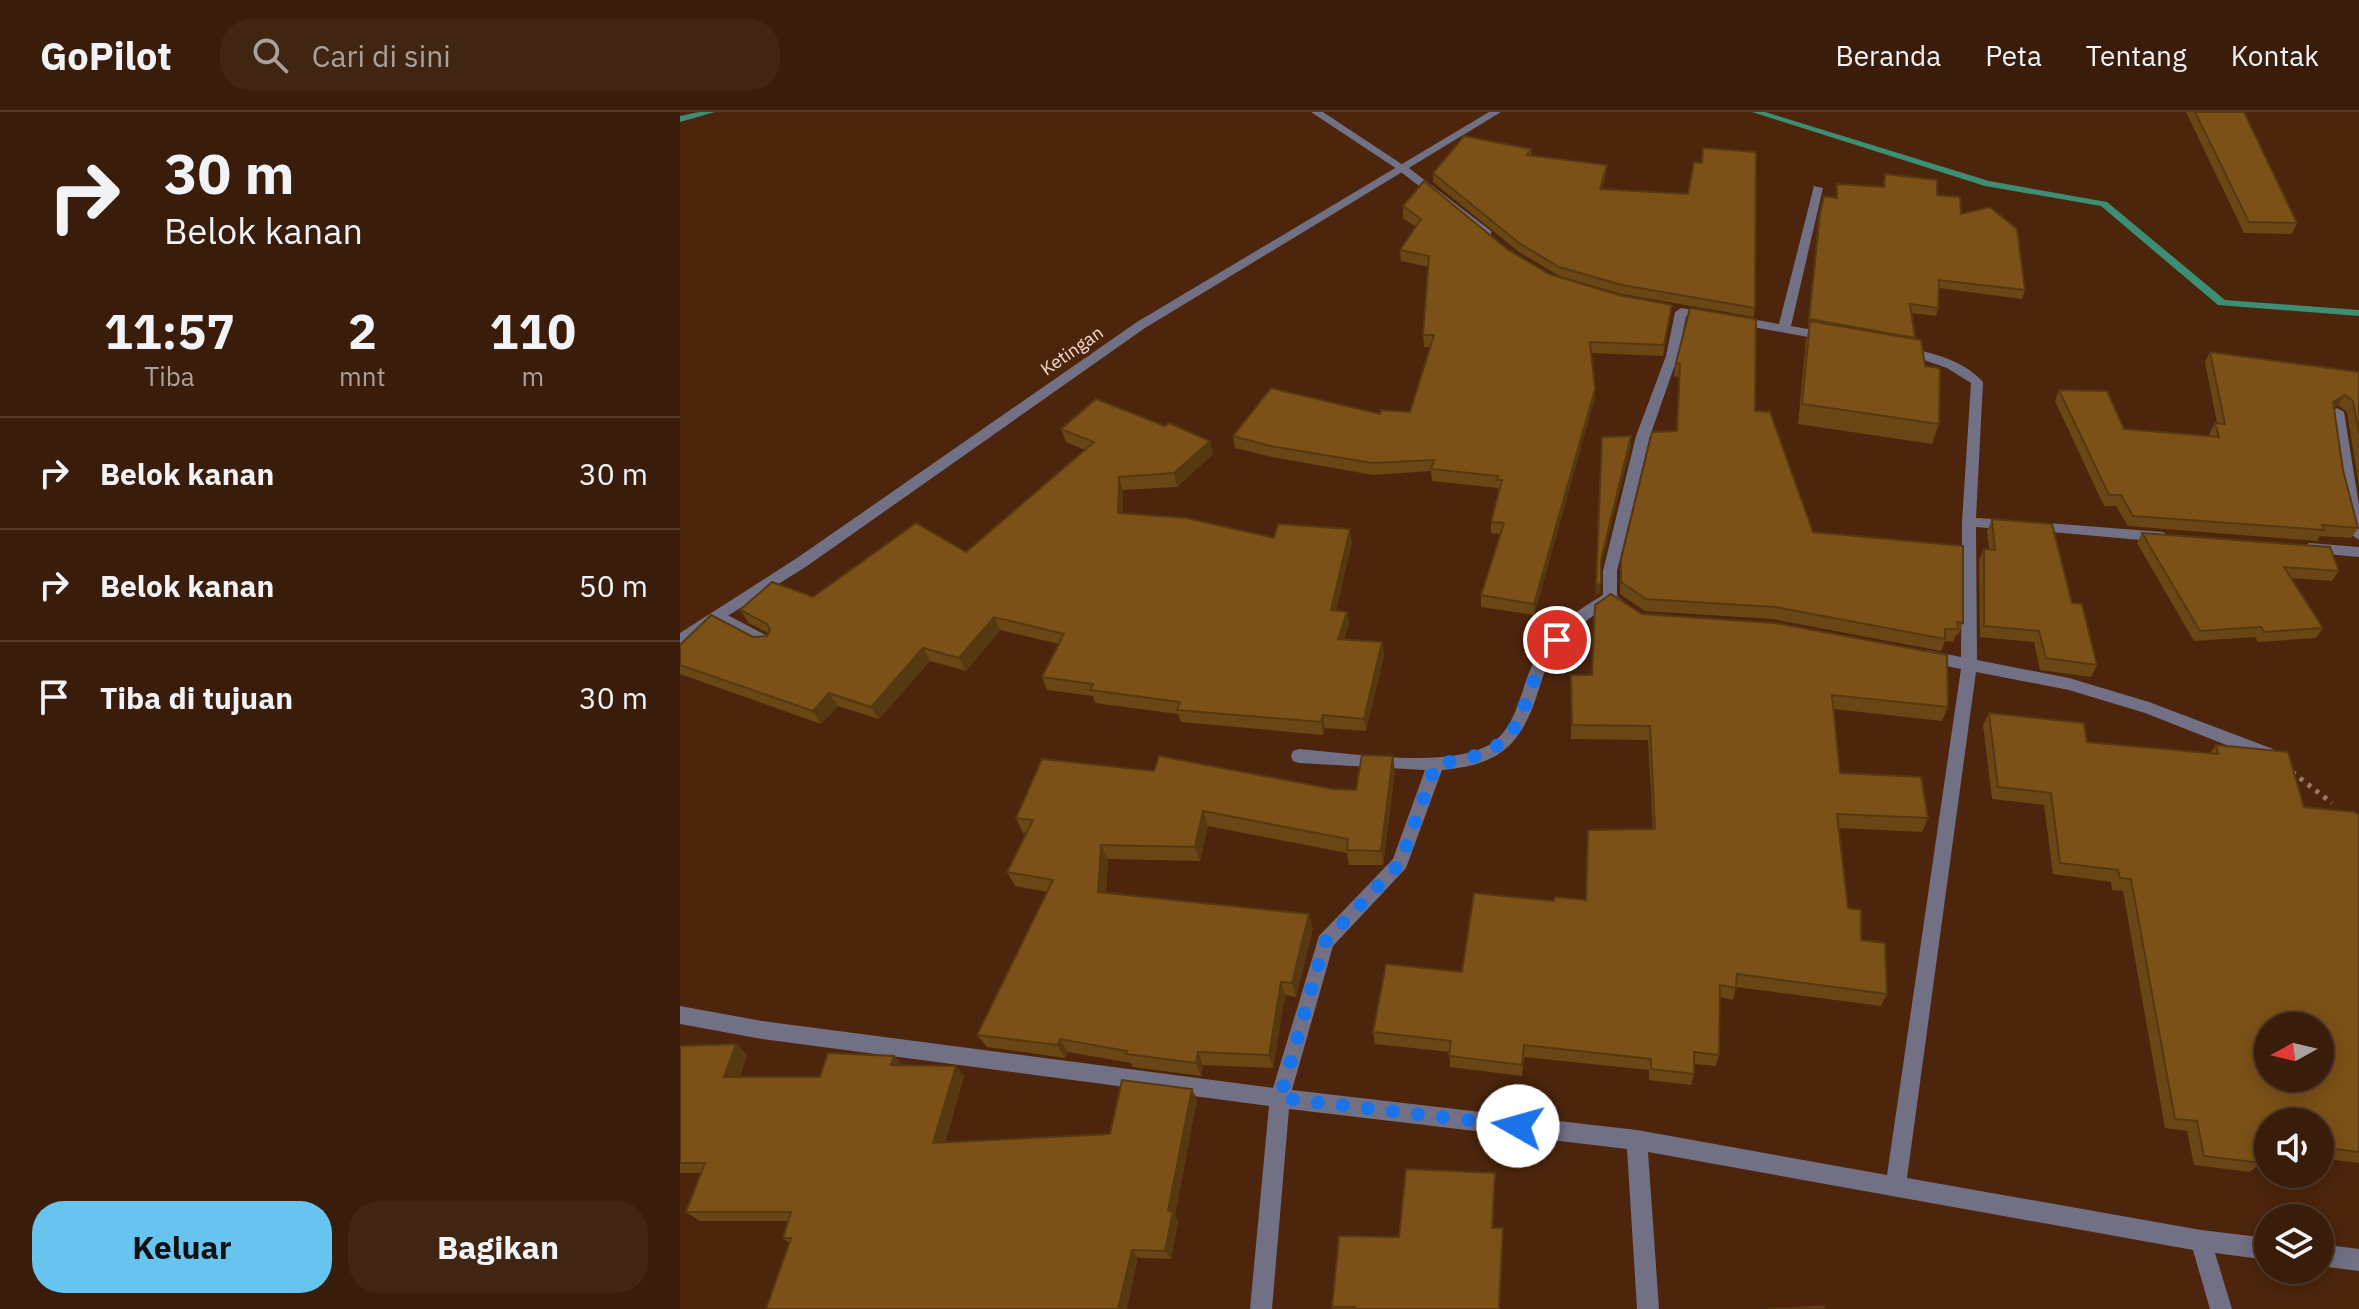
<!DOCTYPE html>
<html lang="id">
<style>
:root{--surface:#391c09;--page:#402512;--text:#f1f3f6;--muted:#aba19c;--line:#533a2a;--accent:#66c4ef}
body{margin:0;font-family:"IBM Plex Sans",sans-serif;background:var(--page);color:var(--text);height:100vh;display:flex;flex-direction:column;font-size:30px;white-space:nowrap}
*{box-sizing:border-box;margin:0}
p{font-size:26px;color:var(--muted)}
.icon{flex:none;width:44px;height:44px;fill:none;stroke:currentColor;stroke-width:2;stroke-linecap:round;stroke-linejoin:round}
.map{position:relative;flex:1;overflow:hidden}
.panel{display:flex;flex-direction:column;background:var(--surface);width:680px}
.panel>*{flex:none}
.top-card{background:#391c09;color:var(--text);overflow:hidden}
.needle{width:52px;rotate:262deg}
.buttons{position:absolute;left:1574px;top:900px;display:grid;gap:16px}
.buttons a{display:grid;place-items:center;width:80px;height:80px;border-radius:50%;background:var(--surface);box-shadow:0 4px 20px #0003,0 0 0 2px var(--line);font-size:40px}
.pin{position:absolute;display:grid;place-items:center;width:68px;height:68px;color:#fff;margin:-34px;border:4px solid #fff;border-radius:50%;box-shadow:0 2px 8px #0007}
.me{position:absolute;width:88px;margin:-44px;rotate:277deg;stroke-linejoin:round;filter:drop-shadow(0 0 6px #0008)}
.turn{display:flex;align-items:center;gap:28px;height:168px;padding:0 32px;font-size:36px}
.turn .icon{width:104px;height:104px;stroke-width:2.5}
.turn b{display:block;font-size:56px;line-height:68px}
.eta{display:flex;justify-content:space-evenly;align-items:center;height:136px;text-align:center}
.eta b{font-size:48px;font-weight:800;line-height:56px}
.action{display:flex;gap:16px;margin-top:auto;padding:16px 32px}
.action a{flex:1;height:92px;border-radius:32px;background:var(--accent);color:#111;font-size:32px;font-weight:800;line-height:92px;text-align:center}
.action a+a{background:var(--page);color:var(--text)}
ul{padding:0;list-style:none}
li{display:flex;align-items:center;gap:24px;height:112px;padding:0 32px;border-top:2px solid var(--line)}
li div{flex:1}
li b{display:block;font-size:30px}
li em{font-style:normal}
header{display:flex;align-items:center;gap:48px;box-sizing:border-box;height:112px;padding:0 40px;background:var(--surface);border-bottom:2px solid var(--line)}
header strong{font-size:38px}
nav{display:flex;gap:44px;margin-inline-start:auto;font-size:28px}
.search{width:560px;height:72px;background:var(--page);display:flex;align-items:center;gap:20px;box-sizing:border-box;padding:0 28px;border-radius:32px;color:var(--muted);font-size:30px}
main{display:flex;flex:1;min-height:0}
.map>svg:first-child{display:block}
</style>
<header>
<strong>GoPilot</strong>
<div class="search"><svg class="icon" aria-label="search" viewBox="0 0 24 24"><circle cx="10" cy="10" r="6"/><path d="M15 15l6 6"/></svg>Cari di sini</div>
<nav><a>Beranda</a><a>Peta</a><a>Tentang</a><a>Kontak</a></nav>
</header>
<main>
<section class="panel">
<div class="top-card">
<div class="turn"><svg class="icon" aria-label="right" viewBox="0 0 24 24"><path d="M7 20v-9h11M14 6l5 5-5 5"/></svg><div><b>30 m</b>Belok kanan</div></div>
</div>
<div class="eta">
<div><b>11:57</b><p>Tiba</p></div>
<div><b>2</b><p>mnt</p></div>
<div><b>110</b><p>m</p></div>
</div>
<ul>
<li><svg class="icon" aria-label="right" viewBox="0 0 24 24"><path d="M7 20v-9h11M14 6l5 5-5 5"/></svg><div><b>Belok kanan</b></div><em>30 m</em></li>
<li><svg class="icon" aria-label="right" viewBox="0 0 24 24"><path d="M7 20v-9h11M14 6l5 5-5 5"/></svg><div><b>Belok kanan</b></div><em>50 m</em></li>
<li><svg class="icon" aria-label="arrive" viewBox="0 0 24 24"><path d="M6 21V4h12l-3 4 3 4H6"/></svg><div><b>Tiba di tujuan</b></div><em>30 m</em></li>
</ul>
<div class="action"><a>Keluar</a><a>Bagikan</a></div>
</section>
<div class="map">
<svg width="1679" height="1197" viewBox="0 0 1679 1197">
<rect width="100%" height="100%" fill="#4c250c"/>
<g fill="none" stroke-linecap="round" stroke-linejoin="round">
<g fill="#3c8f75" fill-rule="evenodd">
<path d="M19,0H35L0,10V4Z"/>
<path d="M1072,0H1085L1309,69L1427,90L1545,188L1679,198V204L1538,193L1421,94L1305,74Z"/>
</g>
<path stroke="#997864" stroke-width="5" stroke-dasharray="4 6" stroke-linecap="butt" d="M1612,660L1652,691"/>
<g fill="#727084" fill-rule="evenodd">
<path d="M631,0H643L726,55L717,57Z"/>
<path d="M38,498L93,527L96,531L93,535H83L33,508L30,504Z"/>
</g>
<g fill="#727084" fill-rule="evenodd">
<path d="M717,53H725L811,119V123H803L717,57Z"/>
<path d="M1134,74L1143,76L1111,214L1150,221L1156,225L1150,229L1051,211V205L1055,204L1099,212Z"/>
<path d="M1001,196L1028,200L1034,204L1028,208L1006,204L998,244L970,324L937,459V484L952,496L945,501L930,493C906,507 884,524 870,548C863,561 860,575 855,589C837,639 814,653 762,658L726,756L653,834L612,978L957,1018L1207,1063L1281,557L1246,550L1238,544L1246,538L1281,545L1282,410L1291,271L1267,256L1218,239L1224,235C1253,241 1283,248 1303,270L1296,406L1331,408L1338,413L1331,418L1296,415L1297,548L1389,566L1469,590L1593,637L1595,642L1593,647L1587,649L1465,601L1389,578L1296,560L1227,1066L1521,1118L1588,1126V1148L1535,1141L1552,1197H1530L1513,1138L968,1040L979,1197H957L947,1037L609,997L592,1197H570L589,994L82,927L0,912V894L82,909L593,976L639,824L713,747L745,658L619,651L613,649L611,644L613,639L619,637C667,641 772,658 812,631C836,615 840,581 851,556C865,523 892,501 923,483V459L956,324L986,244L995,200Z"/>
<path d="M1657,296L1664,300L1679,393V428L1672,423L1659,368L1650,300Z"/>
<path d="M1354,410L1483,420L1490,425L1483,430L1349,418L1347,415L1349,412Z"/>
<path d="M1629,431L1679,435V445L1624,440L1622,436Z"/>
<path d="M1640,1132L1679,1137V1159L1640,1154Z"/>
</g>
<path fill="#727084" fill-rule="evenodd" d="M809,0H821L465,216L127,454L0,534V521L117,446L457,210Z"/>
</g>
<g fill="#6a4614">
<path d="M1506,0H1564L1617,111L1612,122L1564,121Z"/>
<path d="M851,37V44L926,62L922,77L1075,196L1074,205L942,182L879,164L839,140L753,70V61Z"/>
<path d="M1205,62L1257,83L1281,102L1345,178L1342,187L1259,176L1258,196L1256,204L1232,201L1235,227L1245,254L1259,312L1252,332L1118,312L1126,229L1129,216H1128L1138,109L1144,84L1156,86L1157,72L1203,75Z"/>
<path d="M723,94L827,137L869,162L939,183L992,193L983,244L911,241L915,277L914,289L854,503L801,495V483L820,422L811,421V410L819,380H818V376L752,369L751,359L693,363L592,345L555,336L553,324L700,302L730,300L751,235H744L743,223L749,155L721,149L720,138L736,115L723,106Z"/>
<path d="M1010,196L1075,299L1133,420L1283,511L1278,523H1276L1273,530L1265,529L1261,539L1092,507L965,499L940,482L941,447L996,319L999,265L994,264L996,251Z"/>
<path d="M1530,240L1679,260V374L1667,300L1658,293L1654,296L1663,358L1678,416L1671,426L1640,424L1637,429L1448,414L1436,394H1424L1375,289L1379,278L1444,317L1530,324L1529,322L1535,311H1537L1525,250Z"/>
<path d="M485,314L530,329L533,342L497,375L443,378V402L594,426L672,430L656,498L667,500L669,513L664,527L702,530L704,543L686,619L645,616L643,623L501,610L498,602L415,591L413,584L367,578L362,565L379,532L320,518L286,559L250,549L199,607L158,594L141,612L0,562V533L87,524L88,521L69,511L60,498L133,485L286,440L405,338L386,330L381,317Z"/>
<path d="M1312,407L1392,491L1417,553L1411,565L1360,558L1354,530L1300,525L1299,448L1304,437H1309L1307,419Z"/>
<path d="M1462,421L1659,459L1652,469L1611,466L1643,516L1636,526L1578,530L1575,525L1514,529L1457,431Z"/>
<path d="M962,502L1268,595L1262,609L1153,597L1160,661L1248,706L1242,720L1159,716L1168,796L1181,828L1207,882L1201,894L1056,875L1053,888L1040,885L1039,943L1036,954L1014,952V962L1011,973L969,968V958L844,945L842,964L770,955V940L695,932L693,920L782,860L874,789L906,788L973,717L968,628L891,627V563H912Z"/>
<path d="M1309,601L1407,630L1530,641L1536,633L1624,695L1679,703V1051L1640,1046V1010H1588V1039L1578,1037L1581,1051L1570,1060L1514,1053L1507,1019L1485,1016L1443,779L1432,778L1431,770L1373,762L1364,693L1312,687L1303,613Z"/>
<path d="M715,659L703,753H669L667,741L528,714L520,749L428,747L426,781L633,816L616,885L605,883L593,956L523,953L521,964L453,955L451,951L388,940L385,946L307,935L297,923L367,780L335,774L327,760L347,721H343L336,706L653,677L676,678Z"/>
<path d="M56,932L67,943L60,965H140L214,944L222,953L276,954L284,964L265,1030L430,1022L517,987L495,1103L498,1109L491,1147L109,1131L103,1126L108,1109H20L6,1100L22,1061H0V934Z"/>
<path d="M815,1069L813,1116L820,1197H653L652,1195L719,1125Z"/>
</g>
<g fill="#563910">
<path d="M927,53L926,62L920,86V77Z"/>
<path d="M992,193L990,204L983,244L984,233Z"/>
<path d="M915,277L914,289L854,503V492Z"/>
<path d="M1665,283L1658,293L1647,300L1653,290Z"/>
<path d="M951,324V334L920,458L921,448Z"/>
<path d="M530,329L533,342L497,375L494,361Z"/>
<path d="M439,365L443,378V415L438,401Z"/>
<path d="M670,417L672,430L653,511L651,498Z"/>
<path d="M921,471L920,481L915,484L916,474Z"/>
<path d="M667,500L669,513L660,540L658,527Z"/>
<path d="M314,505L320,518L286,559L279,546Z"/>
<path d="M702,530L704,543L686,619L684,607Z"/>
<path d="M243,536L250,549L199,607L191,595Z"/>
<path d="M149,581L158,594L141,612L133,599Z"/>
<path d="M643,603L645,616L643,623L641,610Z"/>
<path d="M713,644L715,659L703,753L701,739Z"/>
<path d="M523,699L528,714L520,749L515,735Z"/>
<path d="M421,733L428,747L425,794L418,780Z"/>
<path d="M629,802L633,816L616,885L612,871Z"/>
<path d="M601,870L605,883L593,956L589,943Z"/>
<path d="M380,927L388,940L385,946L377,933Z"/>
<path d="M56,932L67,943L56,975L44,965Z"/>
<path d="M518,940L523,953L521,964L516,951Z"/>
<path d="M214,944L223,955L211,953Z"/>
<path d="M276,954L284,964L263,1040L253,1031Z"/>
<path d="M512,977L517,987L495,1103L498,1109L491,1147L485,1139L488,1099Z"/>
<path d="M452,1138L458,1146L447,1197H438Z"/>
</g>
<g fill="#7b5117" stroke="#563910" stroke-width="2" fill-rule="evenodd">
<path d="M1515,0H1564L1617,111L1569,110Z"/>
<path d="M784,24L851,37L847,43L927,53L920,77L1008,82L1014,50L1022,51L1023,36L1076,40L1075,196L942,173L879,155L839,131L753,61Z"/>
<path d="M1205,62L1257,68V83L1280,85L1281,102L1310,95L1337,117L1345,178L1259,168L1258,196L1230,192L1235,226L1129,207L1140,101L1144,84L1157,86V72L1204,75Z"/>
<path d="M744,69L827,137L869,162L939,183L992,193L984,233L910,230L915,277L854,492L801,483L824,411L811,410L822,368H817L818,364L751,357L754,348L692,351L590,334L553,324L591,276L700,302L701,298L730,300L754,223H743L749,144L720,138L741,107L723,94Z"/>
<path d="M1010,196L1076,207L1075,299L1090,300L1133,420L1283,434V511L1277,510L1278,517H1265V527L1095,495L966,487L941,470V447L972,320L997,319L1000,252L996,251Z"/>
<path d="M1130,209L1241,228L1245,254L1260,256L1259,312L1122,292Z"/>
<path d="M1530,240L1679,260V322L1673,289L1665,283L1653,290L1663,358L1678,416L1642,413L1644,418L1453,404L1441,383H1429L1379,278L1427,279L1444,317L1539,325L1535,311L1545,312Z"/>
<path d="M416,287L485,314L489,311L530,329L494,361L439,365L438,401L506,406L594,426L598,412L670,417L651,498L667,500L658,527L702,530L684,607L643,603L641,610L497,598L500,590L410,578L413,572L362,565L384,522L314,505L279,546L243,536L191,595L149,581L133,599L0,553V533L31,503L73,525L87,524L90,518L87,512L60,498L92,470L133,485L236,411L286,440L414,330L381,317Z"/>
<path d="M951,324L921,448V471L916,474L922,325Z"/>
<path d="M1312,407L1372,412L1392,491L1402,492L1417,553L1366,546L1359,519L1304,514V437L1315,438Z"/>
<path d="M1462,421L1650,435L1659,459L1604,455L1643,516L1584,520L1581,515L1520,519Z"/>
<path d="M931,482L962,502L1095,511L1267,543L1268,595L1152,583L1160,661L1241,665L1248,706L1157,702L1168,796L1181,798V828L1205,831L1207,882L1057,862L1056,876L1040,873L1039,943L1014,940V962L971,957V947L844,933L842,953L769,944L771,929L693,920L706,852L782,860L794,781L874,789L875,785L906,788L908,718L975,717L970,614L892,613L891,563H912L915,493Z"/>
<path d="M1309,601L1404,611L1407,630L1538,642L1536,633L1608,640L1624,695L1674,700L1679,703V1040L1640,1035V1010H1588V1028L1576,1026L1581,1051L1524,1044L1517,1009L1495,1007L1451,767L1440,766L1438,758L1380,751L1371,681L1318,675ZM1588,914H1640V966H1588Z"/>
<path d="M682,643L713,644L701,739L667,738L668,727L523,699L515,735L421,733L418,780L629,802L612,871L601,870L589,943L518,940L516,951L446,942L447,939L380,927L377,933L297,923L373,768L327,760L353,708L336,706L362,647L474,659L479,644L653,677L676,678Z"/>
<path d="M56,932L44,965H140L148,941L214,944L211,953L276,954L253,1031L430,1022L442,968L512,977L488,1099L493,1100L485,1139L452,1138L438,1197H86L111,1126H103L111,1100H6L25,1051H0V934Z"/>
<path d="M726,1057L815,1061L812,1116H823L819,1197H675V1195H652L659,1124L719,1125Z"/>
<path d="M1144,1194L1145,1197H1088Z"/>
</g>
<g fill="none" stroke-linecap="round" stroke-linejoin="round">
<path stroke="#1a73e8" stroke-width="14" stroke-dasharray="0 25.2" d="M838,1014L600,986L645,830L720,751L756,652C863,639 827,593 877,528"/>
</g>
<g text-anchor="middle" stroke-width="8" stroke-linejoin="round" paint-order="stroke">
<g font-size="18" fill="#f7ddcf" stroke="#4c250c">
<text transform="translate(392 239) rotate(-35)" y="6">Ketingan</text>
</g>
</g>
</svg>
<div class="buttons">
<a><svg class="needle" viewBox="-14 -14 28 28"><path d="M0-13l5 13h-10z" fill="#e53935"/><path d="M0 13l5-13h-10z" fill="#aba19c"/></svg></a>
<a><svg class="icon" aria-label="sound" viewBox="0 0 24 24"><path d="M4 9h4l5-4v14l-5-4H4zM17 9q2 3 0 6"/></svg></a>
<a><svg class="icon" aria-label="layers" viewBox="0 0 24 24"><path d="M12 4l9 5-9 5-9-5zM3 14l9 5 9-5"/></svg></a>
</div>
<div class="pin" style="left:877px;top:528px;background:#d93025"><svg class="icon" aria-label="arrive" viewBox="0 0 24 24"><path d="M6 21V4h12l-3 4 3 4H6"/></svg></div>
<svg class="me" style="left:838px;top:1014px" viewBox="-20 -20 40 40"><circle r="19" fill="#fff"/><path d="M0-13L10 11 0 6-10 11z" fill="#1a73e8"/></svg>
</div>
</main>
